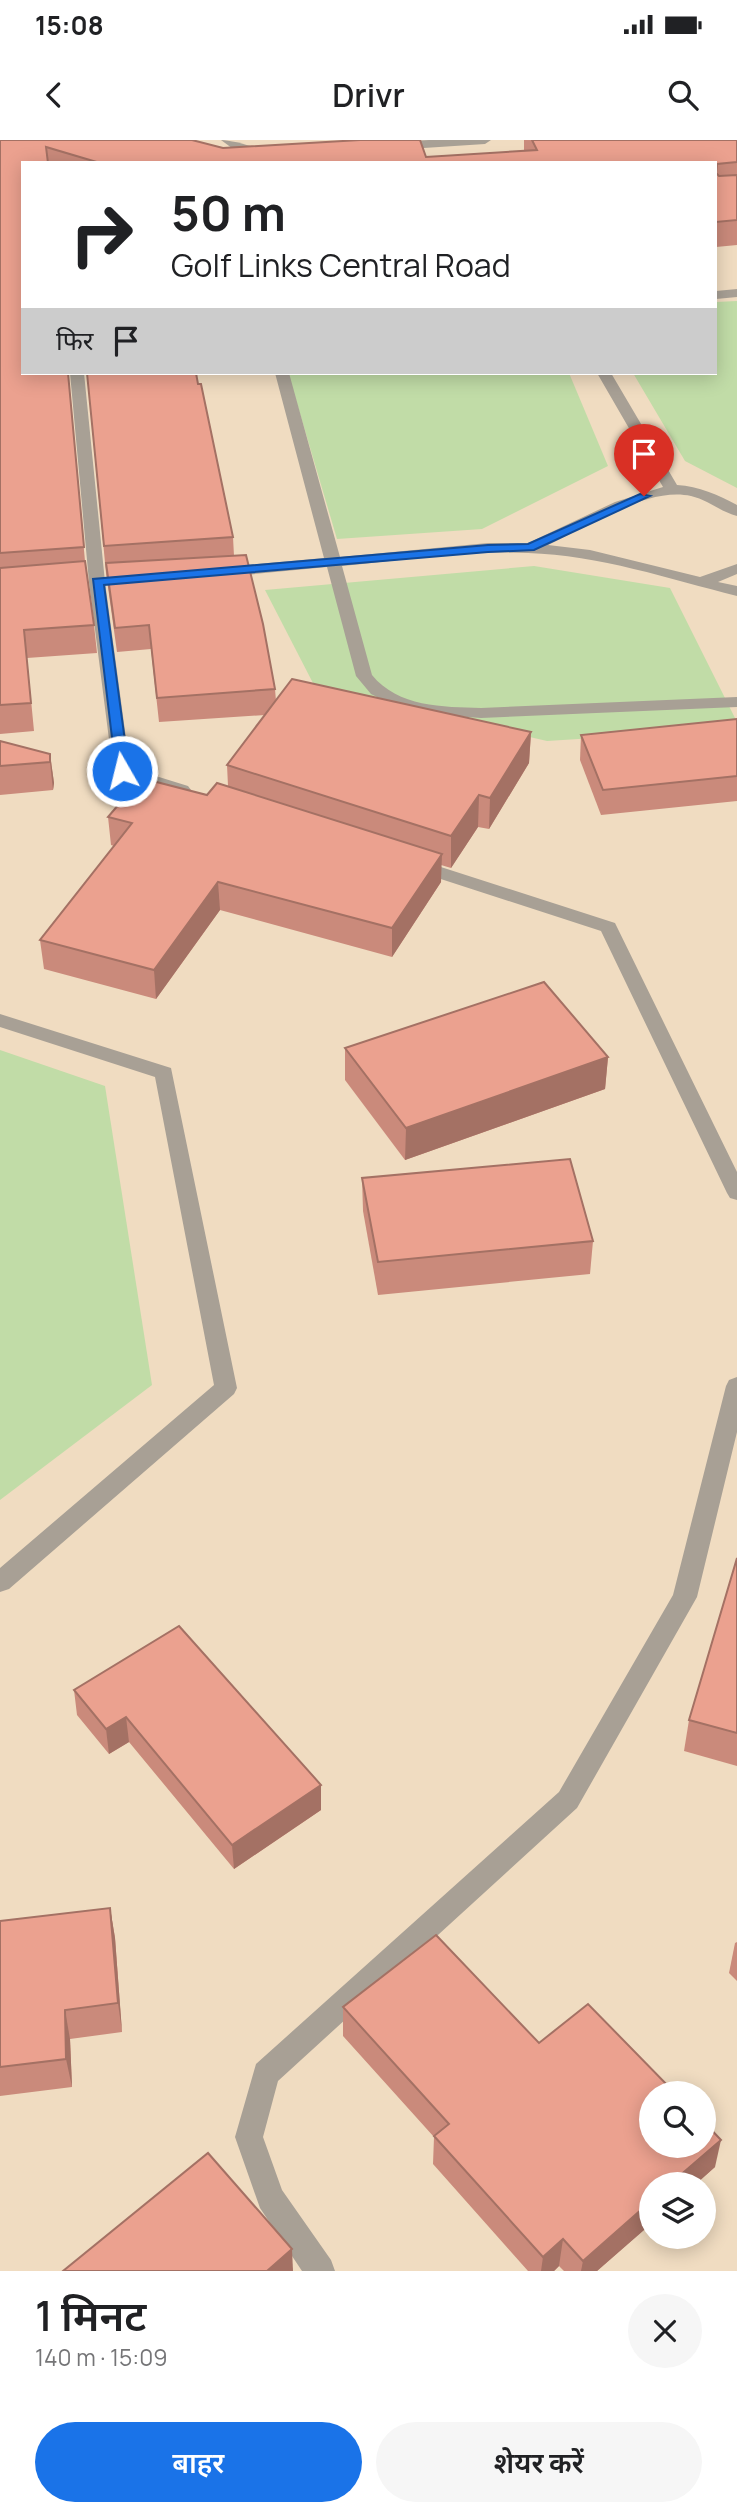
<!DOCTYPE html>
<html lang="hi">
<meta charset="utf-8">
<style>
:root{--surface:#fff;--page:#f6f6f6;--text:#202124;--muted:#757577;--accent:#1a73e8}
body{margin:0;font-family:Manrope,"Noto Sans Devanagari",sans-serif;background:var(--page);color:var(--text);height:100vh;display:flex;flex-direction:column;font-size:26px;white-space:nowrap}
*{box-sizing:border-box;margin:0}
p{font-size:23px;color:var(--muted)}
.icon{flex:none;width:38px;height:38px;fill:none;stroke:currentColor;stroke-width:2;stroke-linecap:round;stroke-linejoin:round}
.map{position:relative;height:2131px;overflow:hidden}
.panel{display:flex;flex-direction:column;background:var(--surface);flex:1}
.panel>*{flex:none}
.guide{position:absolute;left:21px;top:21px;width:696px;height:214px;border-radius:0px;box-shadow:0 4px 18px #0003;background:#fff;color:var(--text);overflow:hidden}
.buttons{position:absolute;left:639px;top:1941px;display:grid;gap:14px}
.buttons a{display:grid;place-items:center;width:77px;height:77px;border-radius:50%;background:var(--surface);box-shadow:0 4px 18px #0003;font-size:35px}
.pin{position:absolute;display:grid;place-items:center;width:60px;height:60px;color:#fff;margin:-72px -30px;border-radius:50% 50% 50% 0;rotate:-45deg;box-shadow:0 0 7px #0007}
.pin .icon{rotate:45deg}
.me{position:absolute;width:77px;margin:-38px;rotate:352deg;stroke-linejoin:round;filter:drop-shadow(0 0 5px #0008)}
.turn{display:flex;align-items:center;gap:24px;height:147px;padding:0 35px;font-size:32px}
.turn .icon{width:91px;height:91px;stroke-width:2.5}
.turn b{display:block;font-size:49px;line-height:60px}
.then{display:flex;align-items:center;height:66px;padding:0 35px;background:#0003;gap:14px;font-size:26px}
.round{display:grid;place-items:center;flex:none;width:74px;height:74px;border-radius:37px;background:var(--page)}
.summary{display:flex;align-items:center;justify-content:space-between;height:119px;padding:0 35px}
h1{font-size:42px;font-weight:600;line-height:52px}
.button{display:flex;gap:14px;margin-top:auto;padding:14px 35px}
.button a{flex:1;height:80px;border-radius:42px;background:var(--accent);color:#fff;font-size:28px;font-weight:600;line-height:80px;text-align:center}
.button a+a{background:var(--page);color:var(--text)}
.status{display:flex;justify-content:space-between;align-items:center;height:49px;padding:0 35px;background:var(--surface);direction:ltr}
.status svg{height:19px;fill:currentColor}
header{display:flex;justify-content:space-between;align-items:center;height:91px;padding:0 35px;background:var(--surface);font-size:32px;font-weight:600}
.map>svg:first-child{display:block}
</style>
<div class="status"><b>15:08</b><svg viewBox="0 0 49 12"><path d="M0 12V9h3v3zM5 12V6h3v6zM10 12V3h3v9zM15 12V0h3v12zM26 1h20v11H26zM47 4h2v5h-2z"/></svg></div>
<header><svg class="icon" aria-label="back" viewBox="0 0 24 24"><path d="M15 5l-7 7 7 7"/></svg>Drivr<svg class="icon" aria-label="search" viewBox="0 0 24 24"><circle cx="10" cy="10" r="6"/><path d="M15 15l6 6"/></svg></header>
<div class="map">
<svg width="737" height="2131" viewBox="0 0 737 2131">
<rect width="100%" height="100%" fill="#f0dcc1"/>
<g fill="#c1dca7">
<path d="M737,161V348L685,321L633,233H716V162Z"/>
<path d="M288,233H569L608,326L482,389L337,399Z"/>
<path d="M534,426L670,448L737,582V589L547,601L315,547L265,450Z"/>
<path d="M0,910L105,946L152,1245L0,1360Z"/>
</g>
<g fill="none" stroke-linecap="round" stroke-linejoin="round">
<g fill="#a8a095" fill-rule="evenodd">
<path d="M221,0C232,0 261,8 269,14L263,18L240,14Z"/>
<path d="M429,0H491L485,4L393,10L387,6L393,2Z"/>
<path d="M737,149V157L716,159V151Z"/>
<path d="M70,233H84L105,442L130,628L188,646L191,650L188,654H176L116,635L113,631L89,442Z"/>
<path d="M275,233H289L340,417L488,403H528L615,362L663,347L597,233H611L677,345C699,346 718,355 737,365V376C721,372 708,360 691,356C648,346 586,387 548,405L590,410L700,437L737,424V434L718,442L737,446V456C669,439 599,415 528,413C466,410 404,420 342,426L372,535C398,567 443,567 481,568L737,557V567L481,578L428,574L395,566L371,554L356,536L327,427L224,437L216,432L224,427L324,418Z"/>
<path d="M416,719L615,783L737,1032V1060L730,1058L727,1053L601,791L410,729L407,725L410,721Z"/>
<path d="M0,874L171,928L237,1248L234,1254L9,1449L0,1452V1428L214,1245L155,937L0,887Z"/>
<path d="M737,1237V1292L697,1457L577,1668L278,1941L263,1997L282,2050L331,2120L335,2131H302L260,2068L235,1997L256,1924L559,1652L673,1455L726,1246L729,1240Z"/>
</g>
</g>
<g fill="#ca8a7b">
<path d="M0,0L46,1L426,17L524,11V0H737V105L716,107V23H23L68,233L85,421L94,485L97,513L27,518L34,591L0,594Z"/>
<path d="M87,233L198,244L233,397L234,416L275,549L276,561L531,592L529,623L489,689L478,687L451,728L441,725V742L392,817L220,770L156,859L44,829L40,800L114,706L111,705L108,677L207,655L228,646L227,625L265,575L159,582L151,509L117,512L106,433Z"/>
<path d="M737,579V661L601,675L580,620L581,595Z"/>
<path d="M0,601L50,614L54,643L53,650L0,655Z"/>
<path d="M345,908L608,917L605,949L405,1020L345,940Z"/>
<path d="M362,1038L593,1101L590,1134L378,1155L363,1071Z"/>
<path d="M737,1418V1626L684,1611L689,1580Z"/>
<path d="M74,1550L321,1645V1670L234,1729L129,1602L109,1614L77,1575Z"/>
<path d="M110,1768L115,1798L122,1892L70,1899L72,1947L0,1956V1781Z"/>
<path d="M737,1802V1841L729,1833L735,1803Z"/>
<path d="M343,1867L539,1903L715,2027L597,2131H564L559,2126L554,2131H528L433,2024L434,1997L343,1896Z"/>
</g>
<g fill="#a47164">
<path d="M531,592L529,623L489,689L490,658Z"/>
<path d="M50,614L54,643L53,650L50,622Z"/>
<path d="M479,655L478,687L451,728V696Z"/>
<path d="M442,714L441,742L392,817V788Z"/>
<path d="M218,742L220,770L156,859L154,830Z"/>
<path d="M608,917L605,949L405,1020L406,988Z"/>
<path d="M126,1577L129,1602L109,1614L106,1589Z"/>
<path d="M321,1645V1670L234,1729L232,1705Z"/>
<path d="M110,1768L115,1798L122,1892L118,1863Z"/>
<path d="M65,1870L70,1899L72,1947L66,1919Z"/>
<path d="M721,2000L715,2027L696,2044H670Z"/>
<path d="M651,2061V2084L597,2131H581L583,2121Z"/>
<path d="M563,2099L559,2126L554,2131H541L543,2117Z"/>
<path d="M292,2109L293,2131H267Z"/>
</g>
<g fill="#eba18f" stroke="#a47164" stroke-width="2">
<path d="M0,0H192L223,8L360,0H420L426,17L537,10L532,0H737V22L717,24L716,33L719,36L737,35V80L716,82V23H100L46,7L48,23H23V233H68L84,407L0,413Z"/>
<path d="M87,233H196L198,244H201L233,397L104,406Z"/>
<path d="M246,415L263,484L275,549L157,558L149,485L115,488L106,423Z"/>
<path d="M85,421L94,485L24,490L31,563L0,565V428Z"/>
<path d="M292,539L531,592L490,658L479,655L451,696L227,625Z"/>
<path d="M737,579V636L603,650L581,595Z"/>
<path d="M0,601L50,614V622L0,626Z"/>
<path d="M141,638L207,655L217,643L442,714L392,788L218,742L154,830L40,800L132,683L108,677Z"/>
<path d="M544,842L608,917L406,988L345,908Z"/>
<path d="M570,1019L593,1101L378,1122L362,1038Z"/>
<path d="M737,1418V1593L689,1580Z"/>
<path d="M179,1486L321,1645L232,1705L126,1577L106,1589L74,1550Z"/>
<path d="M110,1768L118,1863L65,1870L66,1919L0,1927V1781Z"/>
<path d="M436,1795L539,1903L588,1864L675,1953H651V2006H704V1982L721,2000L670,2044H651V2061L583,2121L563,2099L543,2117L434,1996L449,1984L343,1867Z"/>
<path d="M208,2013L292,2109L267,2131H63Z"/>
</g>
<path fill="#1a73e8" stroke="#114b97" stroke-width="2" d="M640,354L650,356L534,410L488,412L104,445L129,631L122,635L116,631L93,439L488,405L528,404Z"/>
</svg>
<div class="buttons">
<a><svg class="icon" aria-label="search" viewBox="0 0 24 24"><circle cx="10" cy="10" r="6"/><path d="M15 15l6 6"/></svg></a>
<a><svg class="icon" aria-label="layers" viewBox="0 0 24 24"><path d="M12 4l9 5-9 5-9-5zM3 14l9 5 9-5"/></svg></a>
</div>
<div class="pin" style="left:644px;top:356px;background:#d93025"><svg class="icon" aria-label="arrive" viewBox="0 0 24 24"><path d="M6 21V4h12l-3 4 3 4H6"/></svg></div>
<svg class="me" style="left:122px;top:631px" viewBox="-20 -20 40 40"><circle r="17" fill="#1a73e8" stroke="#fff" stroke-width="3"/><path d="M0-11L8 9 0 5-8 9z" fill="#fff"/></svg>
<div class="guide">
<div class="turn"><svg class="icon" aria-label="right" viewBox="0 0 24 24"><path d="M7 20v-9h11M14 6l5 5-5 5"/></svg><div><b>50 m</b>Golf Links Central Road</div></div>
<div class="then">फिर<svg class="icon" aria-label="arrive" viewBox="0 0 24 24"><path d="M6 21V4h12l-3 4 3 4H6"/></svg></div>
</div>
</div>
<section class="panel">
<div class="summary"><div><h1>1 मिनट</h1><p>140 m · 15:09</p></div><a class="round"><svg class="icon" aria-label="close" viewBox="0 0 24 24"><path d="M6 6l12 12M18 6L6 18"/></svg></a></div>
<div class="button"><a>बाहर</a><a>शेयर करें</a></div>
</section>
